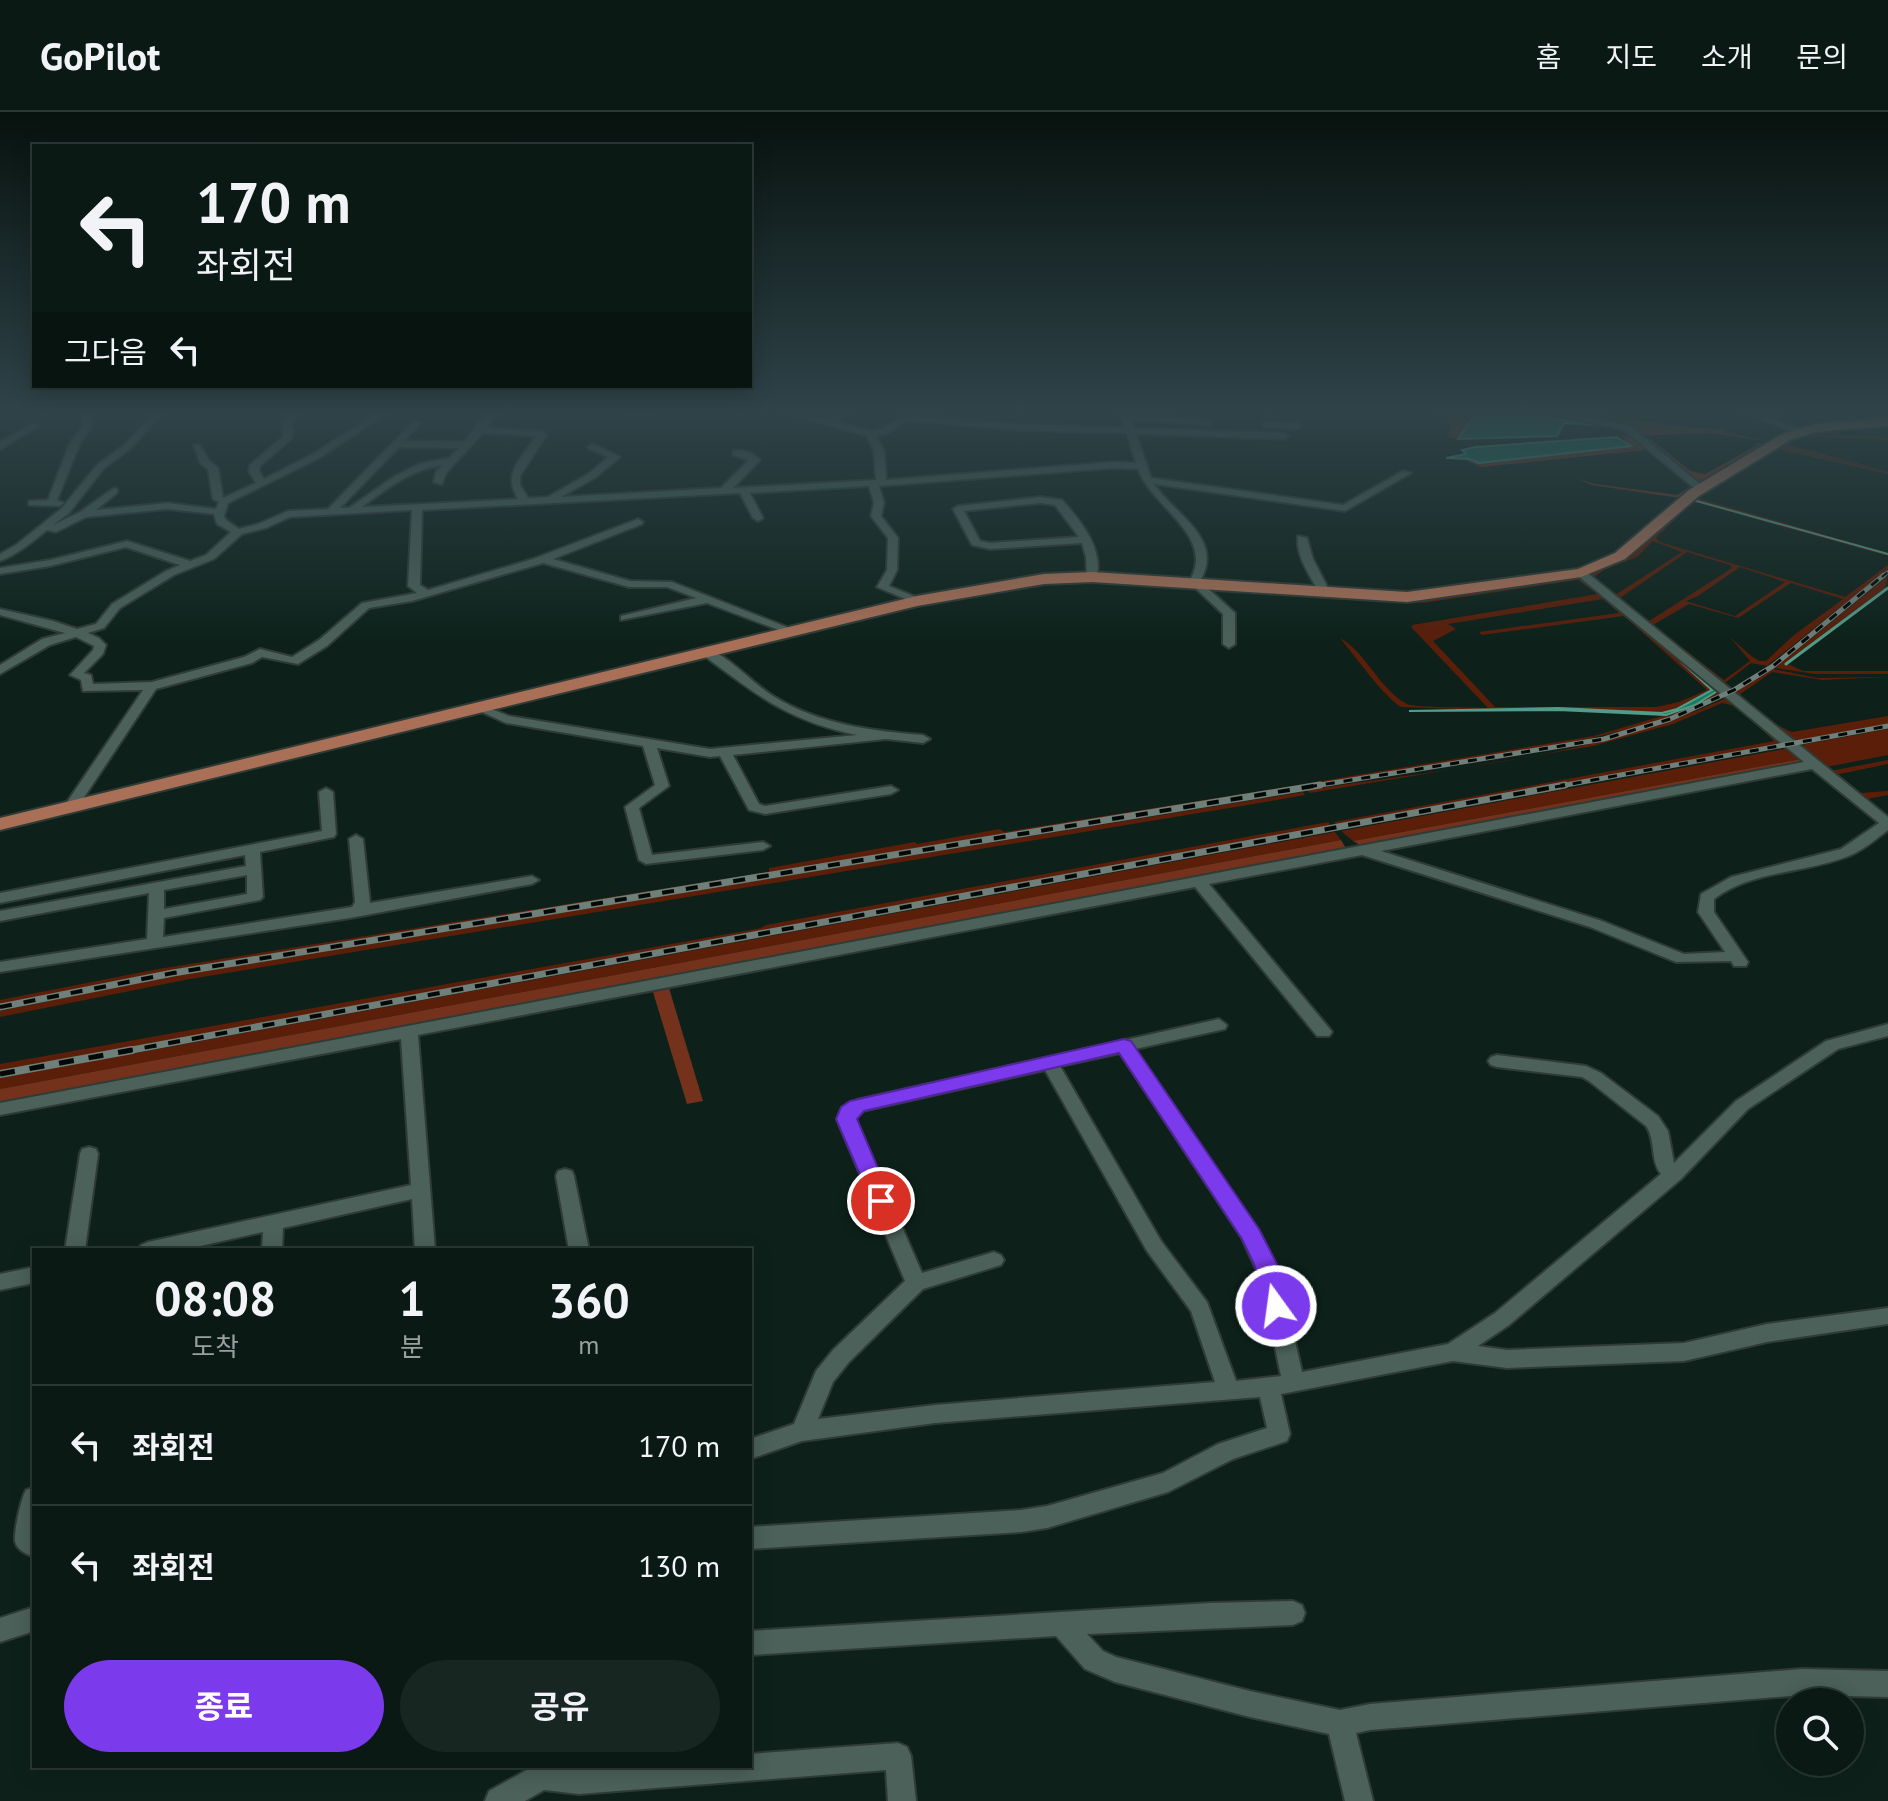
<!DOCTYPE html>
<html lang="ko">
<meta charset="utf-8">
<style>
:root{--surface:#0a1914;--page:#182622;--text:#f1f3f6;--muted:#99a0a0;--line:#2a3834;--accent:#7c3aed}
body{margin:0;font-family:"PT Sans","Noto Sans KR",sans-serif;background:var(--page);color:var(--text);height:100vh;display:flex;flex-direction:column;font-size:30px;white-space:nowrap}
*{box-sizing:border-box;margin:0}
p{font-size:26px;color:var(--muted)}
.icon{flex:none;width:44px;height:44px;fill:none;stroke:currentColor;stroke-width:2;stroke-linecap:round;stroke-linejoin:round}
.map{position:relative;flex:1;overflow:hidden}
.details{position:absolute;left:32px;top:1136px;width:720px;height:520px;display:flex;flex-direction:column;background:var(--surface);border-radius:0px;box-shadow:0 4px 20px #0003,0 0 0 2px var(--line)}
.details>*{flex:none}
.hud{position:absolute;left:32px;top:32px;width:720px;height:244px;border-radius:0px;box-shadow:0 4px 20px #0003,0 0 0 2px var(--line);background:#0a1914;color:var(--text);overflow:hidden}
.controls{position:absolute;left:1776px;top:1576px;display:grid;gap:16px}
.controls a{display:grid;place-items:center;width:88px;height:88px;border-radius:50%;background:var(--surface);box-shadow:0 4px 20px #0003,0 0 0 2px var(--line);font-size:40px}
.pin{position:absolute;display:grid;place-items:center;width:68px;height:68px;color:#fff;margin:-34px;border:4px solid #fff;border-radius:50%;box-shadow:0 2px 8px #0007}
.me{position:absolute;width:88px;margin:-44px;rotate:346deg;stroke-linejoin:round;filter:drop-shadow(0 0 6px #0008)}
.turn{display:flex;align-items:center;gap:28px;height:168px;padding:0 32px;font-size:36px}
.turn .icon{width:104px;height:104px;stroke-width:2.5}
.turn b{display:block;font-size:56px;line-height:68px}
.then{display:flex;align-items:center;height:76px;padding:0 32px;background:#0003;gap:16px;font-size:30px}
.eta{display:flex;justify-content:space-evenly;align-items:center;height:136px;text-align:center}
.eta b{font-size:48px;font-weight:700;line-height:56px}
.cta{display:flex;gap:16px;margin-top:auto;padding:16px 32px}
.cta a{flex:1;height:92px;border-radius:48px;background:var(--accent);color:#fff;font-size:32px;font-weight:700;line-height:92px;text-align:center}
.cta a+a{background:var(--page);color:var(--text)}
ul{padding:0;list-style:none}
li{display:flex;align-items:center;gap:24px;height:120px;padding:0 32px;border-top:2px solid var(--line)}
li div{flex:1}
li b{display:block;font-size:30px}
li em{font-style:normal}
header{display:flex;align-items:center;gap:48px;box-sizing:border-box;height:112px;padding:0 40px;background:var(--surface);border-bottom:2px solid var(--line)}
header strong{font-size:38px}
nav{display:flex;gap:44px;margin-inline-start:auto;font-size:28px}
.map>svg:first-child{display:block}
</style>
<header>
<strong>GoPilot</strong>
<nav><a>홈</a><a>지도</a><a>소개</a><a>문의</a></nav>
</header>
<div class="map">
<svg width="1888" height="1689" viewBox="0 0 1888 1689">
<rect width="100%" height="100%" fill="#0d211a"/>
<g fill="#5a1e09" fill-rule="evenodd">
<path d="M1888,312L1806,322L1888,325V328L1800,324L1788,333L1888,359L1781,335L1888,360V362L1778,337L1743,355L1697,386L1888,441V444L1699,391H1692L1656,426L1660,430L1845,485L1888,453V457L1767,554L1751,551L1721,574L1589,465V459L1634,438L1703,378L1799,322L1819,317ZM1653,429L1682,440L1615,483L1594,465L1604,458L1637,445ZM1687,440L1730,453L1732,456L1649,509L1620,486ZM1740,455L1785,470L1735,504L1686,489L1698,484ZM1791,471L1843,487L1794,523L1766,549H1759L1750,543L1730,525L1750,549L1724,568L1653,513L1689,492L1738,506Z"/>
<path d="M1888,464L1885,477L1786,551L1803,559H1888V562H1815L1775,556Z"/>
<path d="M1578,465L1718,577L1682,551L1712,578L1677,597L1662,601L1568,596L1509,599L1401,595C1382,583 1356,545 1340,526C1365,539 1380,578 1407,592C1415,596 1474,595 1488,596L1412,516V513L1597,482L1578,468L1423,491L1325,487L1259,480L1394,486ZM1603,487L1619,501L1479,520L1482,523L1624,504L1707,578L1679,590L1656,595H1495L1433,529L1456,517L1448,512Z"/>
<path d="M1773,557L1817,566L1888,565L1822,568L1772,560L1739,583L1779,614L1792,620L1888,604V612L1789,630L1731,583Z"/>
<path d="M1719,578L1723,582C1653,617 1577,630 1499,643C1434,654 1369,665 1304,675L1303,672L1594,624L1679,599Z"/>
<path d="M1728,585L1783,631L1337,714L1334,710L1774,629L1739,595L1722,591L1673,612L1593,634L1310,681L1307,678C1448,656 1598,646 1728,585Z"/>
<path d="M1888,617V643L1826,655L1830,659L1888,648V652L1835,663L1860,681L1888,679V683L1867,687L1888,705L1795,634Z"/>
<path d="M1789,636L1801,647L1353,729L1341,719Z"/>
<path d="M1299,673L1301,676L177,857L0,892V888L158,857L769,760V756L915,730L917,732L1000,717L1004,720Z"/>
<path d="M1303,680L1305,683L1254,692L190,867L0,905V899L186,861Z"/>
<path d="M1328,710L1332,715L0,960V952L761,816L766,813Z"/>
<path d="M1335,720L1341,728L0,977V966Z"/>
</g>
<g fill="#74321c">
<path d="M1418,297L1442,300L1445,297H1479L1458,327L1447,325L1452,314L1444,313L1450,305Z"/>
<path d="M1561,297L1585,301L1589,297H1600L1604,303C1645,310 1685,316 1726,317L1724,320L1772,330L1710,321L1641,324L1632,317Z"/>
<path d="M1627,321L1696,374L1680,386L1592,373L1578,367L1595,372L1677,383L1690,375L1647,338L1481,355L1463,347L1479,351L1629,334L1622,324L1629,323Z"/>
<path d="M1645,327H1651L1690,359L1705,362L1758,333L1755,331L1768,333L1698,372Z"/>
<path d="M1801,647L1802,652L1362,734L1353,729Z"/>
<path d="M1341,728L1347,738L0,993V977Z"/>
<path d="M669,876L703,989L687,992L653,880Z"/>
</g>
<g fill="#137c61" stroke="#4f9c88" stroke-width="2">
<path d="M1479,297H1490L1603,314L1564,311L1557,324L1458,327Z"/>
<path d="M1617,325L1631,334L1479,351L1469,347L1446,346L1466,342L1462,338L1476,335Z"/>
<path d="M1681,550L1719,578L1695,593L1666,603L1558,598L1409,599L1558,596L1662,601L1677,597L1712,578Z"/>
</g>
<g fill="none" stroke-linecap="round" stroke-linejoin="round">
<path stroke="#4f9c88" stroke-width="2" d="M1693,388L1888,442"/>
<path stroke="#4f9c88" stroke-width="3" d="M1786,552L1888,476"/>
<defs>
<g id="minor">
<path d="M158,297H167L129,338L104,356L69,401L53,413L80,400L114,376L117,377V381L96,398L168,391L216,397L219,390L213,387L208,357L200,351L194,333H200L209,349L218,356L223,386L256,371L249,359L250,353L283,325L282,312L294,297H303L291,312L293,321L292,326L260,354L259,359L264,367L313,342L379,300L386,302L319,346L228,391L224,404L226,408L239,417L258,412L288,399L328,397L414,309L421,311L404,329L464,330L490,297H499L487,316L542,319L547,322L520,364V373L528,386L548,385L590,361L608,345L590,337L588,335L593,332L620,345L596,365L561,385L721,376L749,348L733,343V339C743,337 753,341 760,348L733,376L876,368L874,339L867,324L770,297H785L826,308L846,297H857L835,310L871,319L882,317L905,303L1018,312L1125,316L1118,297H1126L1129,303L1207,308L1211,311L1210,313L1131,308L1134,316L1284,321L1289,324L1284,327L1136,322L1151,366L1343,393L1403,359L1411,361L1345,399L1154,372C1175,403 1225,427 1200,469L1235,501V532L1229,536L1223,532V502L1189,470C1217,424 1153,397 1138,357L1113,356L879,374L884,391L881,404L898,426L897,458L889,474L921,487V491L917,492L877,475L887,458L888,426L871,404L874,391L869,374L750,381L763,406L758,409L753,406L740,381L422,398L420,473L428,478L533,447L638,407L643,410L642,412L553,447L630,469L672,470L797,519L787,521L707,491L621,508V504L696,486L667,475H629L543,451L412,489L369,496L327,534L298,552L262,545L252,551L156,577L75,699L70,700L63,696L143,578L83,579L81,568L70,563L93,538L94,534L76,525L50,533L0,562V553L42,527L65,521L0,503V497L53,509L77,517L96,512L112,492L166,459L180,453L126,435L50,454L0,462V456L50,448L127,429L190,449L206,443L231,420L217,412L214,402L168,397L86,405L56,420L47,418C32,430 18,442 0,449V442L16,433L61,397L98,352L123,334ZM907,309L1018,318L1127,321L1136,351L1113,350L886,368L884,339L876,324L888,321ZM483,321L536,324C521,348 502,360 518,387L362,395C386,377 412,357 443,353L436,360L434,370L442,372L446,361ZM399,335L459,336L449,346L419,352L395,364L349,396H340ZM412,398L408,474L417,481L362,491L319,528L292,545L260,537L244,545L152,570L93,572L91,563L84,561L103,542L106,533L99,526L88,521L104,516L120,496L174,463L214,447L242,422L266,416L290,405Z"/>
<path d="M634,297H672L630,302V298Z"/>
<path d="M1531,297H1549L1630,314L1706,377L1698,379L1624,318Z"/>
<path d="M1733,297H1746L1804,319L1797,321Z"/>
<path d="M84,303H90L92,314L80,331L57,388L64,391L59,394L29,393V389L48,388L70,331L83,314L81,307Z"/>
<path d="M1266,310L1297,311L1301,314L1297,317L1263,315V311Z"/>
<path d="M32,312L39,314L0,337V330Z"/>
<path d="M1040,385L1062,388C1080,408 1105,438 1096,467L1087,465L1086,445L1082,431L990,437L972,433L953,397L958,394ZM1040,391L1055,393L1079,425L990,431L980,429L964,399Z"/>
<path d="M1298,424L1307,426L1313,447L1330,480L1328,482H1320C1311,465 1295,443 1298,424Z"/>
<path d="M1577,459H1585L1888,705V718C1876,727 1865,737 1851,743C1806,762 1754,757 1714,787V800L1748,850L1746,854H1734L1731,849L1676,850L1590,815L1362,743L1209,772L1329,916L1332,920L1329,924H1317L1195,775L418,923L435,1138H415L412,1087L283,1116L282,1138H262L263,1120L182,1138H138L141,1133L148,1130L411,1073L401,927L0,1003V991L1804,650L1577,463ZM1812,657L1879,711L1841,737L1731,765L1701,782L1698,800L1725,840L1684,842L1602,809L1381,739Z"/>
<path d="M707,536C731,546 751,570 773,584C818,612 871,619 923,623L930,627L923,631L886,627L733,643L759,692L765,694L891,674L898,678L891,682L765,702L749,698L720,644L710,645L657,636L669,674L639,696L652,743L763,730L770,734L763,738L646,752L639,748L625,695L655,673L643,634L506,611L473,596L479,592L509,604L710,637L857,623C788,609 757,583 703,543V537Z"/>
<path d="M326,676L333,680L336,722L334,725L260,740L263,785L260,788L164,806L163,825L352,795L355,790L349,727L356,723L363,727L370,791L532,764L539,768L532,772L350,806L0,860V850L147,827L149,781L0,809V799L246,754L245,743L0,791V781L322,719L319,680ZM247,763V782L164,797V778Z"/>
<path d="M1219,907L1227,913L1225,917L1135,937L1261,1123L1281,1168L1302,1260L1448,1232L1495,1201L1661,1062C1650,1049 1656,1028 1646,1014L1589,969L1582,965L1497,955L1491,953L1488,949L1491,945L1497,943L1586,954L1601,961L1658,1004L1668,1019L1674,1051L1736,989L1826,929L1888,912V924L1838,937L1748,997L1681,1067L1509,1213L1478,1234L1507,1238L1684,1231L1767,1212L1888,1196V1212L1767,1230L1684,1249L1507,1256L1453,1249L1281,1282L1290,1322L1287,1329L1233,1347L1168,1380L1047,1416L1021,1420L750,1437V1415L1021,1398L1047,1394L1163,1361L1218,1332L1267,1316L1260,1285L935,1311L802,1329L750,1347V1327L794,1312L816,1259L833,1238L905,1169L837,1007L842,996L857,988ZM1120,941L1242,1126L1261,1168L1281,1264L1236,1269L1207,1190L1161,1129L1060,954ZM1045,958L1147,1139L1191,1199L1215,1270L935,1293L818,1307L833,1270L849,1250L923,1177L1001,1153L1004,1148L1001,1143L994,1140L922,1161L855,1007L856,1003L862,999Z"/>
<path d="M89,1035L96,1037L98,1042L85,1138H65L80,1042L82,1037Z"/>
<path d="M565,1057L572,1059L574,1064L589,1138H569L556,1064L558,1059Z"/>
<path d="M34,1155V1171L0,1178V1162Z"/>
<path d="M34,1375V1445C26,1442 17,1438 15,1429C14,1418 21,1387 26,1378Z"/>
<path d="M1293,1489L1302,1493L1305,1501L1302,1509L1293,1513L1087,1522L1103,1539L1116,1545L1250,1579L1340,1598L1370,1592L1802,1557L1888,1559V1585L1802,1583L1370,1618L1356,1621L1373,1689H1345L1329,1622L1250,1605L1115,1570L1085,1557L1056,1524L750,1543V1519L1211,1491Z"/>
<path d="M34,1495V1519L0,1530V1506Z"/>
<path d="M898,1631L907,1635L911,1644L916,1689H888L886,1658L579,1682L544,1678L525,1689H485L489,1679L534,1654H750V1642Z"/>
</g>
<path id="major" d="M1888,306V314L1816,320L1790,328L1699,384L1625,447L1581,465L1407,490L1092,470L1044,472L917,494L0,718V706L917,484L1044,462L1092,460L1407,480L1578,457L1615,441L1689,378L1782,322L1815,312Z"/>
</defs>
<use href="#minor" stroke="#303b36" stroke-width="4"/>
<use href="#major" stroke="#303b36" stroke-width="4"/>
<use href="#minor" fill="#4b6159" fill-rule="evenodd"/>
<use href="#major" fill="#a97057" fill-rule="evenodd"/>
<defs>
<path id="rail-far3" d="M1882,465L1888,460"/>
<g id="rail-far2">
<path d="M1308,675L1604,627L1670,607L1734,578L1773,554L1884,463"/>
<path d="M1555,675L1888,614"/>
</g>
<g id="rail-far1">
<path d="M0,895L173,861L1320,673"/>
<path d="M121,940L1565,673"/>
</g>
<path id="rail" d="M0,962L132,938"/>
</defs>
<use href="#rail-far3" stroke="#6f7f79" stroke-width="4"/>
<use href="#rail-far2" stroke="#6f7f79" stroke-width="5"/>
<use href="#rail-far1" stroke="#6f7f79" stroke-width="7"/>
<use href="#rail" stroke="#6f7f79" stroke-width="8"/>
<use href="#rail-far3" stroke="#030906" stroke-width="2" stroke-dasharray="7" stroke-linecap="butt"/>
<use href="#rail-far2" stroke="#030906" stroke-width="3" stroke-dasharray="9" stroke-linecap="butt"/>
<use href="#rail-far1" stroke="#030906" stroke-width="4" stroke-dasharray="12" stroke-linecap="butt"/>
<use href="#rail" stroke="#030906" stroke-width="5" stroke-dasharray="15" stroke-linecap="butt"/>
</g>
<linearGradient id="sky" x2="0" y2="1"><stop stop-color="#07120e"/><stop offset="0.56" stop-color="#2f4349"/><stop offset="1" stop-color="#2f4349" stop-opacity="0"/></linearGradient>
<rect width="1888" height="534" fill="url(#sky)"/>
<path fill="#7c3aed" stroke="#51269a" stroke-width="2" d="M1124,927L1131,929L1259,1117L1277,1152L1288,1194L1285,1200L1276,1203L1268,1200L1254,1152L1242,1127L1119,941L864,999L857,1007L892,1089L889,1095H874L836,1007L841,995L850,989Z"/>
</svg>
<div class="controls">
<a><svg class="icon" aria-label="search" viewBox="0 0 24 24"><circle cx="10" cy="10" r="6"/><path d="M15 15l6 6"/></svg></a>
</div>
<div class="pin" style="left:881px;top:1089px;background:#d93025"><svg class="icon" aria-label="arrive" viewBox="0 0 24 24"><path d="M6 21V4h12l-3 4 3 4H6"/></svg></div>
<svg class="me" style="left:1276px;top:1194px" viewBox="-20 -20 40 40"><circle r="17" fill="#7c3aed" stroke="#fff" stroke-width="3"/><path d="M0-11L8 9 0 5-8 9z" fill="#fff"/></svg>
<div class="hud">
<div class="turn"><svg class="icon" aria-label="left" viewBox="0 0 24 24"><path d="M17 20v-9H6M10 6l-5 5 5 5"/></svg><div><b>170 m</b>좌회전</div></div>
<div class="then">그다음<svg class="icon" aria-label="left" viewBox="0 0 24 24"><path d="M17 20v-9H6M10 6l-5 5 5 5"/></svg></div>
</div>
<section class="details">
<div class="eta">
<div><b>08:08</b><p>도착</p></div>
<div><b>1</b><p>분</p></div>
<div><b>360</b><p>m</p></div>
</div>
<ul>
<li><svg class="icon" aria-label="left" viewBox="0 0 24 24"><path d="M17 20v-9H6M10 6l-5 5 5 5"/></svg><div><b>좌회전</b></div><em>170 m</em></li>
<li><svg class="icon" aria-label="left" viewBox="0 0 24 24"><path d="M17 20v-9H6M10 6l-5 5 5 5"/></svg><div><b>좌회전</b></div><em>130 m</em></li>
</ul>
<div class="cta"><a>종료</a><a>공유</a></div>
</section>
</div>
